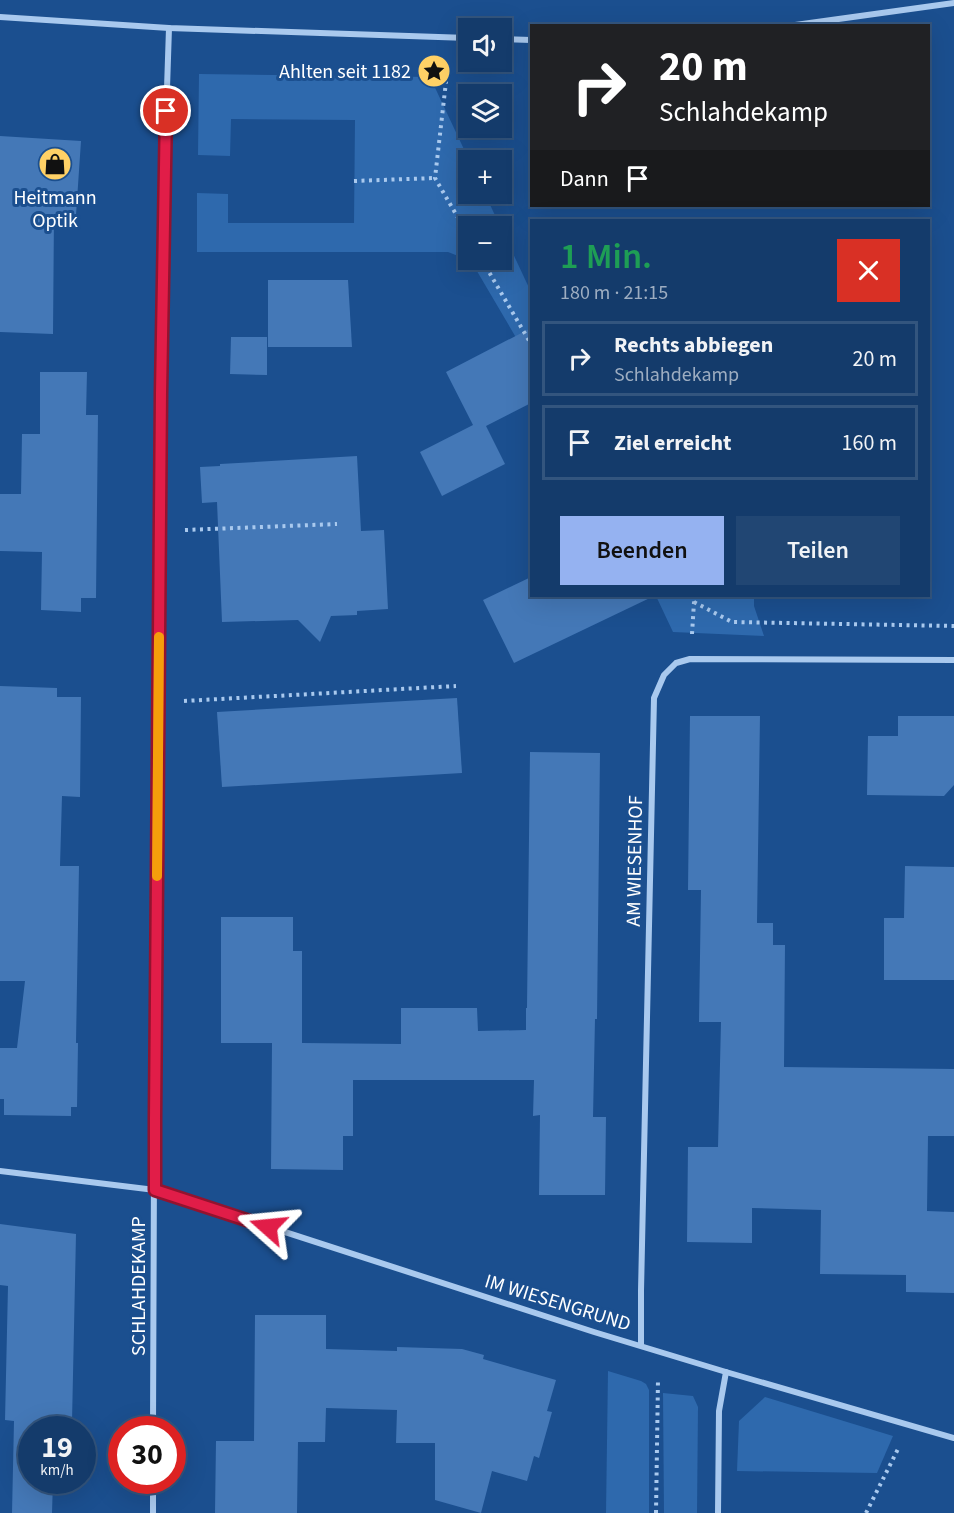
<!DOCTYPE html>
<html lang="de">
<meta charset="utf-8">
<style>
:root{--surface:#143b6b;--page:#214673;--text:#f1f3f6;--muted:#9dadc1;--line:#33557e;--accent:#95b2f1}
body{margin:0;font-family:"Source Sans 3",sans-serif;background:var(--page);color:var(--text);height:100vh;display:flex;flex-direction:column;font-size:22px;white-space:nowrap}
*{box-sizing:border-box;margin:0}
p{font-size:20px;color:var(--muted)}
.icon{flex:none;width:33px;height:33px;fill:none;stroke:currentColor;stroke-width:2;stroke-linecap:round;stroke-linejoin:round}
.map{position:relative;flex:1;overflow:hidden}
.side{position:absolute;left:530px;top:219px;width:400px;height:378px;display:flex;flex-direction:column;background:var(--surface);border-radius:0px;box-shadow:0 6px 24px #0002,0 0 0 2px var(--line)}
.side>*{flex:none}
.hud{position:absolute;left:530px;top:24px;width:400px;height:183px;border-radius:0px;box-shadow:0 6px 24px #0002,0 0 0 2px var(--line);background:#202124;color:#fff;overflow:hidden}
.buttons{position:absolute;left:458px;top:18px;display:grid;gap:12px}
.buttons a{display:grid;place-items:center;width:54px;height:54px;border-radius:0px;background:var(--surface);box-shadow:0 6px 24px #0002,0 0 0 2px var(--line);font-size:30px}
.speed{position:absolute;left:18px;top:1416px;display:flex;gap:12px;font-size:30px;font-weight:700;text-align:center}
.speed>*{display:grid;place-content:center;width:78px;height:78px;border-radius:50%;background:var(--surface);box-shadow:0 6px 24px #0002,0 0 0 2px var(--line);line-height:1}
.speed small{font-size:15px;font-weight:400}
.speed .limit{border:9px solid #d22;background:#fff;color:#111}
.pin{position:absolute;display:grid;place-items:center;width:51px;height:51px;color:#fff;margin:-26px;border:3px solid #fff;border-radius:50%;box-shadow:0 2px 6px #0007}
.me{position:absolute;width:66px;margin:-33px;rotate:288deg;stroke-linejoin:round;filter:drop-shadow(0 0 4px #0008)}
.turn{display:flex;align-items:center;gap:21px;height:126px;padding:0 30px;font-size:27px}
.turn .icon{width:78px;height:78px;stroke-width:2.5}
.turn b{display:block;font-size:42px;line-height:51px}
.then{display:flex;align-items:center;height:57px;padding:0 30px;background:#0003;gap:12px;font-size:22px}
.round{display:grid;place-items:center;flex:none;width:63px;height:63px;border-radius:0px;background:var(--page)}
.overview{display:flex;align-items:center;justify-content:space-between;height:102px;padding:0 30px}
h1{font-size:36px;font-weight:600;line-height:45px;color:#1e9e55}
.primary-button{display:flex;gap:12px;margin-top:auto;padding:12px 30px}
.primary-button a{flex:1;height:69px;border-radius:0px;background:var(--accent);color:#111;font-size:24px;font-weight:600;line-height:69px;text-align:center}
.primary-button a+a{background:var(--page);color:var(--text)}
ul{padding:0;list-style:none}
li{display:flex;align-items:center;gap:18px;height:75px;margin:0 12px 9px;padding:0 18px;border:3px solid var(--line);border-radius:0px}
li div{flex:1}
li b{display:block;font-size:22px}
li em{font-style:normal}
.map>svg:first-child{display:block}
</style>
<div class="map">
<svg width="954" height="1513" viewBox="0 0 954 1513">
<rect width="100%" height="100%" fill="#1b4f8f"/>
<g fill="#2e69ad">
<path d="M199,74L430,77L469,160H468V194H485L500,226H468V260H501V228L531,292V363L471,261L448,252H197V193L228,194V223H354L355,120L231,119L230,156L198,155Z"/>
<path d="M656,596H754V606L764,636L673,632Z"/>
<path d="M608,1371L641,1381L646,1384L649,1390V1513H606Z"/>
<path d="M663,1393L693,1396L698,1407L697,1513H664Z"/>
<path d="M765,1397L893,1436L877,1473L737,1471L739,1421Z"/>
</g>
<g fill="#4478b7">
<path d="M0,136L81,141L76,215L54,214L53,334L0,332Z"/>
<path d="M268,280H348L352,347H268Z"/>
<path d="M531,328V403L486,426L505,464L442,496L420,452L473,425L446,372Z"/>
<path d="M231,337H267V375L230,374Z"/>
<path d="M40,372H87L86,415H98L96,598H81V612L41,610L42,552L0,551V494H21L22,434H40Z"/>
<path d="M357,456L361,531L384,530L388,609L357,611V615L331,616L320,642L298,620L222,622L217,502L202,503L200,467L220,466V464Z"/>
<path d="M531,577V596H654L514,663L483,600Z"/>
<path d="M0,686L57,688V697H81L80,797L62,796L60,866H79L76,1043H78L77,1107H71V1116L4,1115V1099H0V1048H17L25,981H0Z"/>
<path d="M457,698L462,773L222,787L217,712Z"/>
<path d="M690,716H760L757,923H773V945H785L784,1067L954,1069V1136H928L927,1211L954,1212V1293L906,1292V1275L820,1274L821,1210L752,1208V1243L687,1242L688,1147H718L721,1022H699L701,890H688Z"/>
<path d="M898,716H954V785L944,796L867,795L868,736H898Z"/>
<path d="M530,752L600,753L597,1019H595L593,1117H606L605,1195H539L540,1115L533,1116L534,1080H353V1136H343V1170L271,1169L272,1043H221V917H293V951H302V1043L401,1044V1008H477L478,1031L526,1030V1008H527Z"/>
<path d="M905,866L954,867V980H884V918H904Z"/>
<path d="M0,1224L76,1234L72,1422L54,1421V1430H32V1480H53L52,1513H12L14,1421L5,1420L8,1286L0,1285Z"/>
<path d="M255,1315H326V1349L397,1351V1347L462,1349L484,1355L483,1359L556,1380L547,1411L552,1412L539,1458L534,1456L527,1481L492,1471L481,1513L435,1500V1443H396L397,1410L326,1408L325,1442H298L297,1513H215L216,1441H254Z"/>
</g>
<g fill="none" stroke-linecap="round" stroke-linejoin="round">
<g stroke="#a9c9ee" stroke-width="4" stroke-dasharray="3 4.5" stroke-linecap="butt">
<path d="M447,73L435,178L468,235"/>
<path d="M354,181L435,178"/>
<path d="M482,260L531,344"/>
<path d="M185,530L337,524"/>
<path d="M694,602L732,622L954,626"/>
<path d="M692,634L694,602L693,596"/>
<path d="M184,701L456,686"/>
<path d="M656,1513L658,1379"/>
<path d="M866,1513L898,1449"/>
</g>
<g stroke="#a9c9ee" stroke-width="6">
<path d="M0,17L169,28L468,38"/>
<path d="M788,26L954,3"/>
<path d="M501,39L531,40"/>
<path d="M0,1171L155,1190L594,1332L726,1372L954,1438"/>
<path d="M641,1345V1291L654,698L664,675L676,663L690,659L954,660"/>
<path d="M153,1430L154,1164L161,393L164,179L169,28"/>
<path d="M153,1513V1480"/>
<path d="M718,1513L719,1411L726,1372"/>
</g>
</g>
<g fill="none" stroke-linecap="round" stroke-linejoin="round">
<defs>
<path id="route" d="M166,111L161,393L155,1119V1190L268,1227"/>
</defs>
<use href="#route" stroke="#92132f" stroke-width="15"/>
<use href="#route" stroke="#e11d48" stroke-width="10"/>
<path stroke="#f59e0b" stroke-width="10" d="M157,876L159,637"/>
</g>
<defs>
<symbol id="sight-disc" viewBox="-11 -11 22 22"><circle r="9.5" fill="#ffd166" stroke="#1b4f8f"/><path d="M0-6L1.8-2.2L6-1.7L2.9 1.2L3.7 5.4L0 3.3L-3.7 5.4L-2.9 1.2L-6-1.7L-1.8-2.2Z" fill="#111"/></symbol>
<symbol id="shop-disc" viewBox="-11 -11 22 22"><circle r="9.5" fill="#ffd166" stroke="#1b4f8f"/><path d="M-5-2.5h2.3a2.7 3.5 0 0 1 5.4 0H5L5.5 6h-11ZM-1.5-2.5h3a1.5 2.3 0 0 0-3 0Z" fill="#111"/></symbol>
</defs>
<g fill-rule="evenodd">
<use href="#sight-disc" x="415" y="52" width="38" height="38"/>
<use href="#shop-disc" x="36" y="145" width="38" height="38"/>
</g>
<g text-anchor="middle" stroke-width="6" stroke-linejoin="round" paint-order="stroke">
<g font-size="20" fill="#fff" stroke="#1b4f8f" text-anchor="end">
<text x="411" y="78">Ahlten seit 1182</text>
<text x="55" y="204" text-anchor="middle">Heitmann<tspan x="55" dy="23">Optik</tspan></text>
</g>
<g font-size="20" fill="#fff" stroke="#1b4f8f">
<text transform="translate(634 861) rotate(-89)" y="7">AM WIESENHOF</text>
<text transform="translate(138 1286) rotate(-90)" y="7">SCHLAHDEKAMP</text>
<text transform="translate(558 1302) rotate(17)" y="7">IM WIESENGRUND</text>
</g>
</g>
</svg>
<div class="buttons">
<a><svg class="icon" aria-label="sound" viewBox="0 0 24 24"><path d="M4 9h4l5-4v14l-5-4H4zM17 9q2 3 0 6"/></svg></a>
<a><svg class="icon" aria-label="layers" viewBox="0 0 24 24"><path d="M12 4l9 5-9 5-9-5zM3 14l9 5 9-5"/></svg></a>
<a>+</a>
<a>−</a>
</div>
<div class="speed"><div>19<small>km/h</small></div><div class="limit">30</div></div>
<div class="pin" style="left:166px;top:111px;background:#d93025"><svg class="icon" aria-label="arrive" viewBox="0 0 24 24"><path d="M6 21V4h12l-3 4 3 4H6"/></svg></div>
<svg class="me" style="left:268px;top:1227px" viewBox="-20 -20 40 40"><path d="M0-17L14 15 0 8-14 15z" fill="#e11d48" stroke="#fff" stroke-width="4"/></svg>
<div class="hud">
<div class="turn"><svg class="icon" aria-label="right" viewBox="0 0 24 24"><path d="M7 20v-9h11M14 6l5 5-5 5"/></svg><div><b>20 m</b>Schlahdekamp</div></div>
<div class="then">Dann<svg class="icon" aria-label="arrive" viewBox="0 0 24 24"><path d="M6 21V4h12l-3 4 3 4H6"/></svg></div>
</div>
<section class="side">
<div class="overview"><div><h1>1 Min.</h1><p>180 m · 21:15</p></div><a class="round" style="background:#d93025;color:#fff"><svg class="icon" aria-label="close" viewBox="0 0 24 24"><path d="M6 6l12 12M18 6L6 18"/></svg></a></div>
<ul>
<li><svg class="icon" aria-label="right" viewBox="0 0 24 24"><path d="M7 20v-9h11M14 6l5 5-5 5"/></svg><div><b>Rechts abbiegen</b><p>Schlahdekamp</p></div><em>20 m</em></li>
<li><svg class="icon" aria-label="arrive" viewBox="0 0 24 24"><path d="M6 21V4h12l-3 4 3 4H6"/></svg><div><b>Ziel erreicht</b></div><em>160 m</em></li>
</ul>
<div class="primary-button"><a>Beenden</a><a>Teilen</a></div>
</section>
</div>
